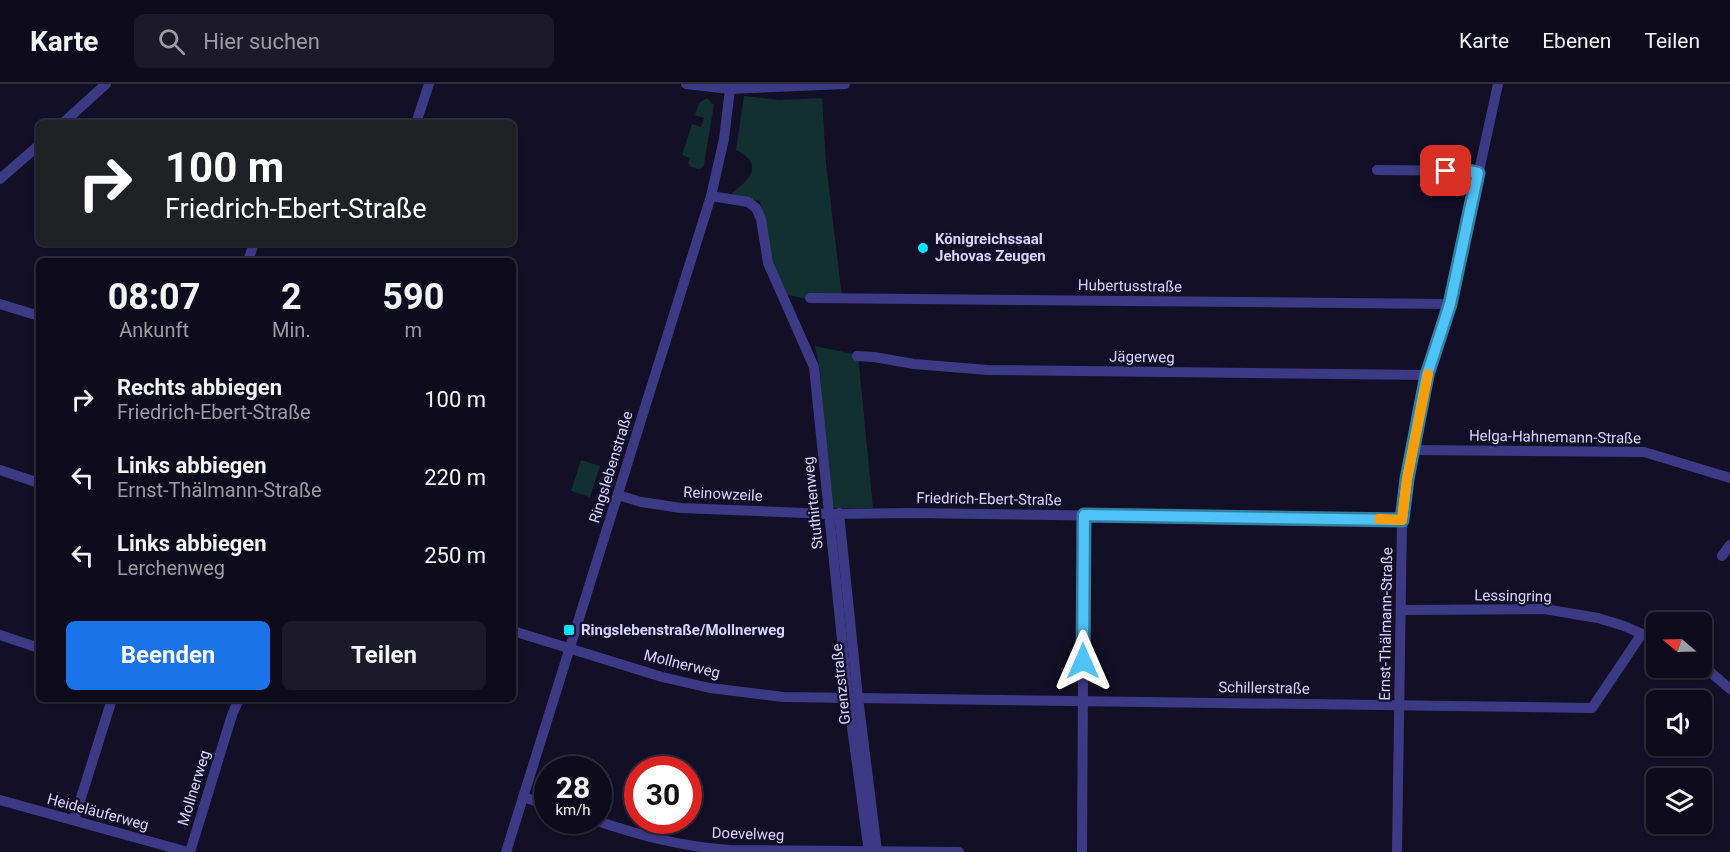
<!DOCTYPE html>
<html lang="de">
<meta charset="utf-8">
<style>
:root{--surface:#0e0b1c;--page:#1c1929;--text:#f1f3f6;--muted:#9b9ba3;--line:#2e2b3b;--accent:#1a73e8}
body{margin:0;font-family:Roboto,sans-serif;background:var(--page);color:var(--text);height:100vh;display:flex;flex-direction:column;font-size:22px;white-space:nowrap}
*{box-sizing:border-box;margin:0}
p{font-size:20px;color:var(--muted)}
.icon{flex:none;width:33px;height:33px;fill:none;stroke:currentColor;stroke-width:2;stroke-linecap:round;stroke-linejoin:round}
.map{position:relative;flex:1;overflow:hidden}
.side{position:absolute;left:36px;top:174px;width:480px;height:444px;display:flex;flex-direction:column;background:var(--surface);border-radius:9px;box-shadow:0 2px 4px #0004,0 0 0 2px var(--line)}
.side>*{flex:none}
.guide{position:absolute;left:36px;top:36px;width:480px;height:126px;border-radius:9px;box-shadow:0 2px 4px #0004,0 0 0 2px var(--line);background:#202124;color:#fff;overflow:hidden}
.needle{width:39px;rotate:289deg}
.controls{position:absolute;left:1646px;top:528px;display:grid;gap:12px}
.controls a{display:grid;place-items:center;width:66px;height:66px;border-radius:9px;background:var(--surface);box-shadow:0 2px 4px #0004,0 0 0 2px var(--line);font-size:30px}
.speed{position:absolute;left:534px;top:672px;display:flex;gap:12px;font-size:30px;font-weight:700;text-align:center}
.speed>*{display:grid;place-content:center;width:78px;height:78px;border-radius:50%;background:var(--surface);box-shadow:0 2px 4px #0004,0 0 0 2px var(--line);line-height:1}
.speed small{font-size:15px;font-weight:400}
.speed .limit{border:9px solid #d22;background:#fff;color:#111}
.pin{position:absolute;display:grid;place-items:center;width:51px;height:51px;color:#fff;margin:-26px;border-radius:12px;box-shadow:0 3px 9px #0006}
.me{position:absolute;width:66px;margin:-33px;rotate:0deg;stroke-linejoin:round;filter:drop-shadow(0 0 4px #0008)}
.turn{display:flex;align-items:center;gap:21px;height:126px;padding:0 30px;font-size:27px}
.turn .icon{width:78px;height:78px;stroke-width:2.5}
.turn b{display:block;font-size:42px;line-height:51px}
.eta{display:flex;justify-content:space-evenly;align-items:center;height:102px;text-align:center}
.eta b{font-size:36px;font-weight:700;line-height:42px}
.cta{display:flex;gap:12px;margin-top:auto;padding:12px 30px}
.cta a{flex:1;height:69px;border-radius:9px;background:var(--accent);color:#fff;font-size:24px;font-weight:700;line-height:69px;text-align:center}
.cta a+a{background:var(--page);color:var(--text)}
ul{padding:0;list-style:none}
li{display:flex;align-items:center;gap:18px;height:78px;padding:0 30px}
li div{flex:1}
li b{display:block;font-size:22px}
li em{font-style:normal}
header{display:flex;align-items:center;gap:36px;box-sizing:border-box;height:84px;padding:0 30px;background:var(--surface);border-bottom:2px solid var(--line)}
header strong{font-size:28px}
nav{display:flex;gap:33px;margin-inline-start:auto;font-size:21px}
.search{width:420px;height:54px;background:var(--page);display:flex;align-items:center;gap:15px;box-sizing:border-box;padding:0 21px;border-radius:9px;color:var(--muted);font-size:22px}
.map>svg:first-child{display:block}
</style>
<header>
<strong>Karte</strong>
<div class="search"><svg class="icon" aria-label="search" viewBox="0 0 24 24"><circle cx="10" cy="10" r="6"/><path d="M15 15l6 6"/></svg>Hier suchen</div>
<nav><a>Karte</a><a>Ebenen</a><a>Teilen</a></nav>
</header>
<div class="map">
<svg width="1730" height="768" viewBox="0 0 1730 768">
<rect width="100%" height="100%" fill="#130f26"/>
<g fill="#12302f">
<path d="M744,12L779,16L822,14L826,79L842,213L807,215L784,210L772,183L760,117L735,112L732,109C751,95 764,80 736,66Z"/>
<path d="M707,14L714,21L704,80L703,83L699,85L691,83L688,79L690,74L682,71L692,40L701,43L704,34L695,31L699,19Z"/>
<path d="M815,262L858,271L873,424H835L830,422L820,287Z"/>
<path d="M581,376L600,382L590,413L571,407Z"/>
</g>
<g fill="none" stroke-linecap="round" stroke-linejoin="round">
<g stroke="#3d3a85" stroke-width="10">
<path d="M686,0L730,5L845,0"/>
<path d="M63,39L106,0"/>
<path d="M416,39L429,0"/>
<path d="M1377,86L1469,87L1478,89"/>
<path d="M0,95L39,61"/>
<path d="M711,112L748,118L756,124L761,135L768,179L814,283L848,614L869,768"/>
<path d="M248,177L254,159"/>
<path d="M810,214L1450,220"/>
<path d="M0,220L39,232"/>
<path d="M857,272L874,273L914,280L988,286L1427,291"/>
<path d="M1412,366L1644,368L1730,394"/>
<path d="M0,386L39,399"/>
<path d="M618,411L641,418L681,424L829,430L911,429L1402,436"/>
<path d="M839,429L858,614L877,767"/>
<path d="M1722,472L1730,461"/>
<path d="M1401,526L1544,525L1598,534L1624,542L1656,556"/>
<path d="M513,547L662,593L710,604L783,613L1592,624L1641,551"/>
<path d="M0,551L39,564"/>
<path d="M1701,580L1730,605"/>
<path d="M523,713L548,721"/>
<path d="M0,716L188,768"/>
<path d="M74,736L112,615"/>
<path d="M594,736C642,752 679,762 729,766L959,768"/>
<path d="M190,768L232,631L239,615"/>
<path d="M506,768L711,112L724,55L730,5"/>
<path d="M1082,768L1084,431"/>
<path d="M1397,768L1402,436L1407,395L1427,291L1450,220L1498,0"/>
</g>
</g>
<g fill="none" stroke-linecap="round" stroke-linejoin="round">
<defs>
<path id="route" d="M1083,577L1084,431L1402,436L1407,395L1427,291L1450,220L1478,89L1469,87H1446"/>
</defs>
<use href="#route" stroke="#337fa1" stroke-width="15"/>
<use href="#route" stroke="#4fc3f7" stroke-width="10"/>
<path stroke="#f59e0b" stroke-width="10" d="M1379,435L1402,436L1407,395L1428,290"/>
</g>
<g fill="#00e5ff" stroke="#130f26" stroke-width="2">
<circle cx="923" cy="164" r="6"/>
<rect x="563" y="540" width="12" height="12" rx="3"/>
</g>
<g text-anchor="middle" stroke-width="4.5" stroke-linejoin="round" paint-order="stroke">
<g font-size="15" font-weight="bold" fill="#d9d4ff" stroke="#130f26" text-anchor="start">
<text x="935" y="160">Königreichssaal<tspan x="935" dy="17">Jehovas Zeugen</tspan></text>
<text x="581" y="551">Ringslebenstraße/Mollnerweg</text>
</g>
<g font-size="15" fill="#d9d4ff" stroke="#130f26">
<text transform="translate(1130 202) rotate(1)" y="5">Hubertusstraße</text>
<text transform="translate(1142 273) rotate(1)" y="5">Jägerweg</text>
<text transform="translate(1555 353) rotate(1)" y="5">Helga-Hahnemann-Straße</text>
<text transform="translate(611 383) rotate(-73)" y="5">Ringslebenstraße</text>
<text transform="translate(723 410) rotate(3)" y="5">Reinowzeile</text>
<text transform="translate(989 415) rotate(1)" y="5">Friedrich-Ebert-Straße</text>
<text transform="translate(813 419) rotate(-96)" y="5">Stuthirtenweg</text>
<text transform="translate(1513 512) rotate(1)" y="5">Lessingring</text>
<text transform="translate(1386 540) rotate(-89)" y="5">Ernst-Thälmann-Straße</text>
<text transform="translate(682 580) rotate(14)" y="5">Mollnerweg</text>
<text transform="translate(841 600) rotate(-96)" y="5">Grenzstraße</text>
<text transform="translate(1264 604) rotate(1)" y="5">Schillerstraße</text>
<text transform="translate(194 704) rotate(-73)" y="5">Mollnerweg</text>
<text transform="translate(98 728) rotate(15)" y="5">Heideläuferweg</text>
<text transform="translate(748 750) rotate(2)" y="5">Doevelweg</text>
</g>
</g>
</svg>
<div class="controls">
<a><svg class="needle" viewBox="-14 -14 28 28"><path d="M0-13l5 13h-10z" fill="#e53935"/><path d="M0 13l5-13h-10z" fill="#9b9ba3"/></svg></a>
<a><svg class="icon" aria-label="sound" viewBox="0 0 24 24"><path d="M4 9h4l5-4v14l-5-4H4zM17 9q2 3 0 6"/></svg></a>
<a><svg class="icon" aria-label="layers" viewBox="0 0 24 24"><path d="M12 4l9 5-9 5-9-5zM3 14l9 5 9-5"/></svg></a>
</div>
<div class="speed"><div>28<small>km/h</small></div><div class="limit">30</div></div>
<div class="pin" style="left:1446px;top:87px;background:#d93025"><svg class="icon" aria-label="arrive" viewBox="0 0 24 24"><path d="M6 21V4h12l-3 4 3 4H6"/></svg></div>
<svg class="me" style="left:1083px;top:577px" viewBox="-20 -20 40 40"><path d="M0-17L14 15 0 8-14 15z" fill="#4fc3f7" stroke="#fff" stroke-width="4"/></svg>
<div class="guide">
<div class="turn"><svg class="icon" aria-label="right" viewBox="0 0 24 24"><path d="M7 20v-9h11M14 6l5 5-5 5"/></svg><div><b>100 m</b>Friedrich-Ebert-Straße</div></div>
</div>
<section class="side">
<div class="eta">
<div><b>08:07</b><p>Ankunft</p></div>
<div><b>2</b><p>Min.</p></div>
<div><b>590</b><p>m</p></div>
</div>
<ul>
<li><svg class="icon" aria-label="right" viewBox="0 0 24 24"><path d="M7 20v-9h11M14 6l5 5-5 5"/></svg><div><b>Rechts abbiegen</b><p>Friedrich-Ebert-Straße</p></div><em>100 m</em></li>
<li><svg class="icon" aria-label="left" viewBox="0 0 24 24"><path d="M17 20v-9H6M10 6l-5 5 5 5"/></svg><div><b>Links abbiegen</b><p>Ernst-Thälmann-Straße</p></div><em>220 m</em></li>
<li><svg class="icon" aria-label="left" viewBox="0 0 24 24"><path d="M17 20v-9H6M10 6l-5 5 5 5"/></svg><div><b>Links abbiegen</b><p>Lerchenweg</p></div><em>250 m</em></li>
</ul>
<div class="cta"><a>Beenden</a><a>Teilen</a></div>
</section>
</div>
